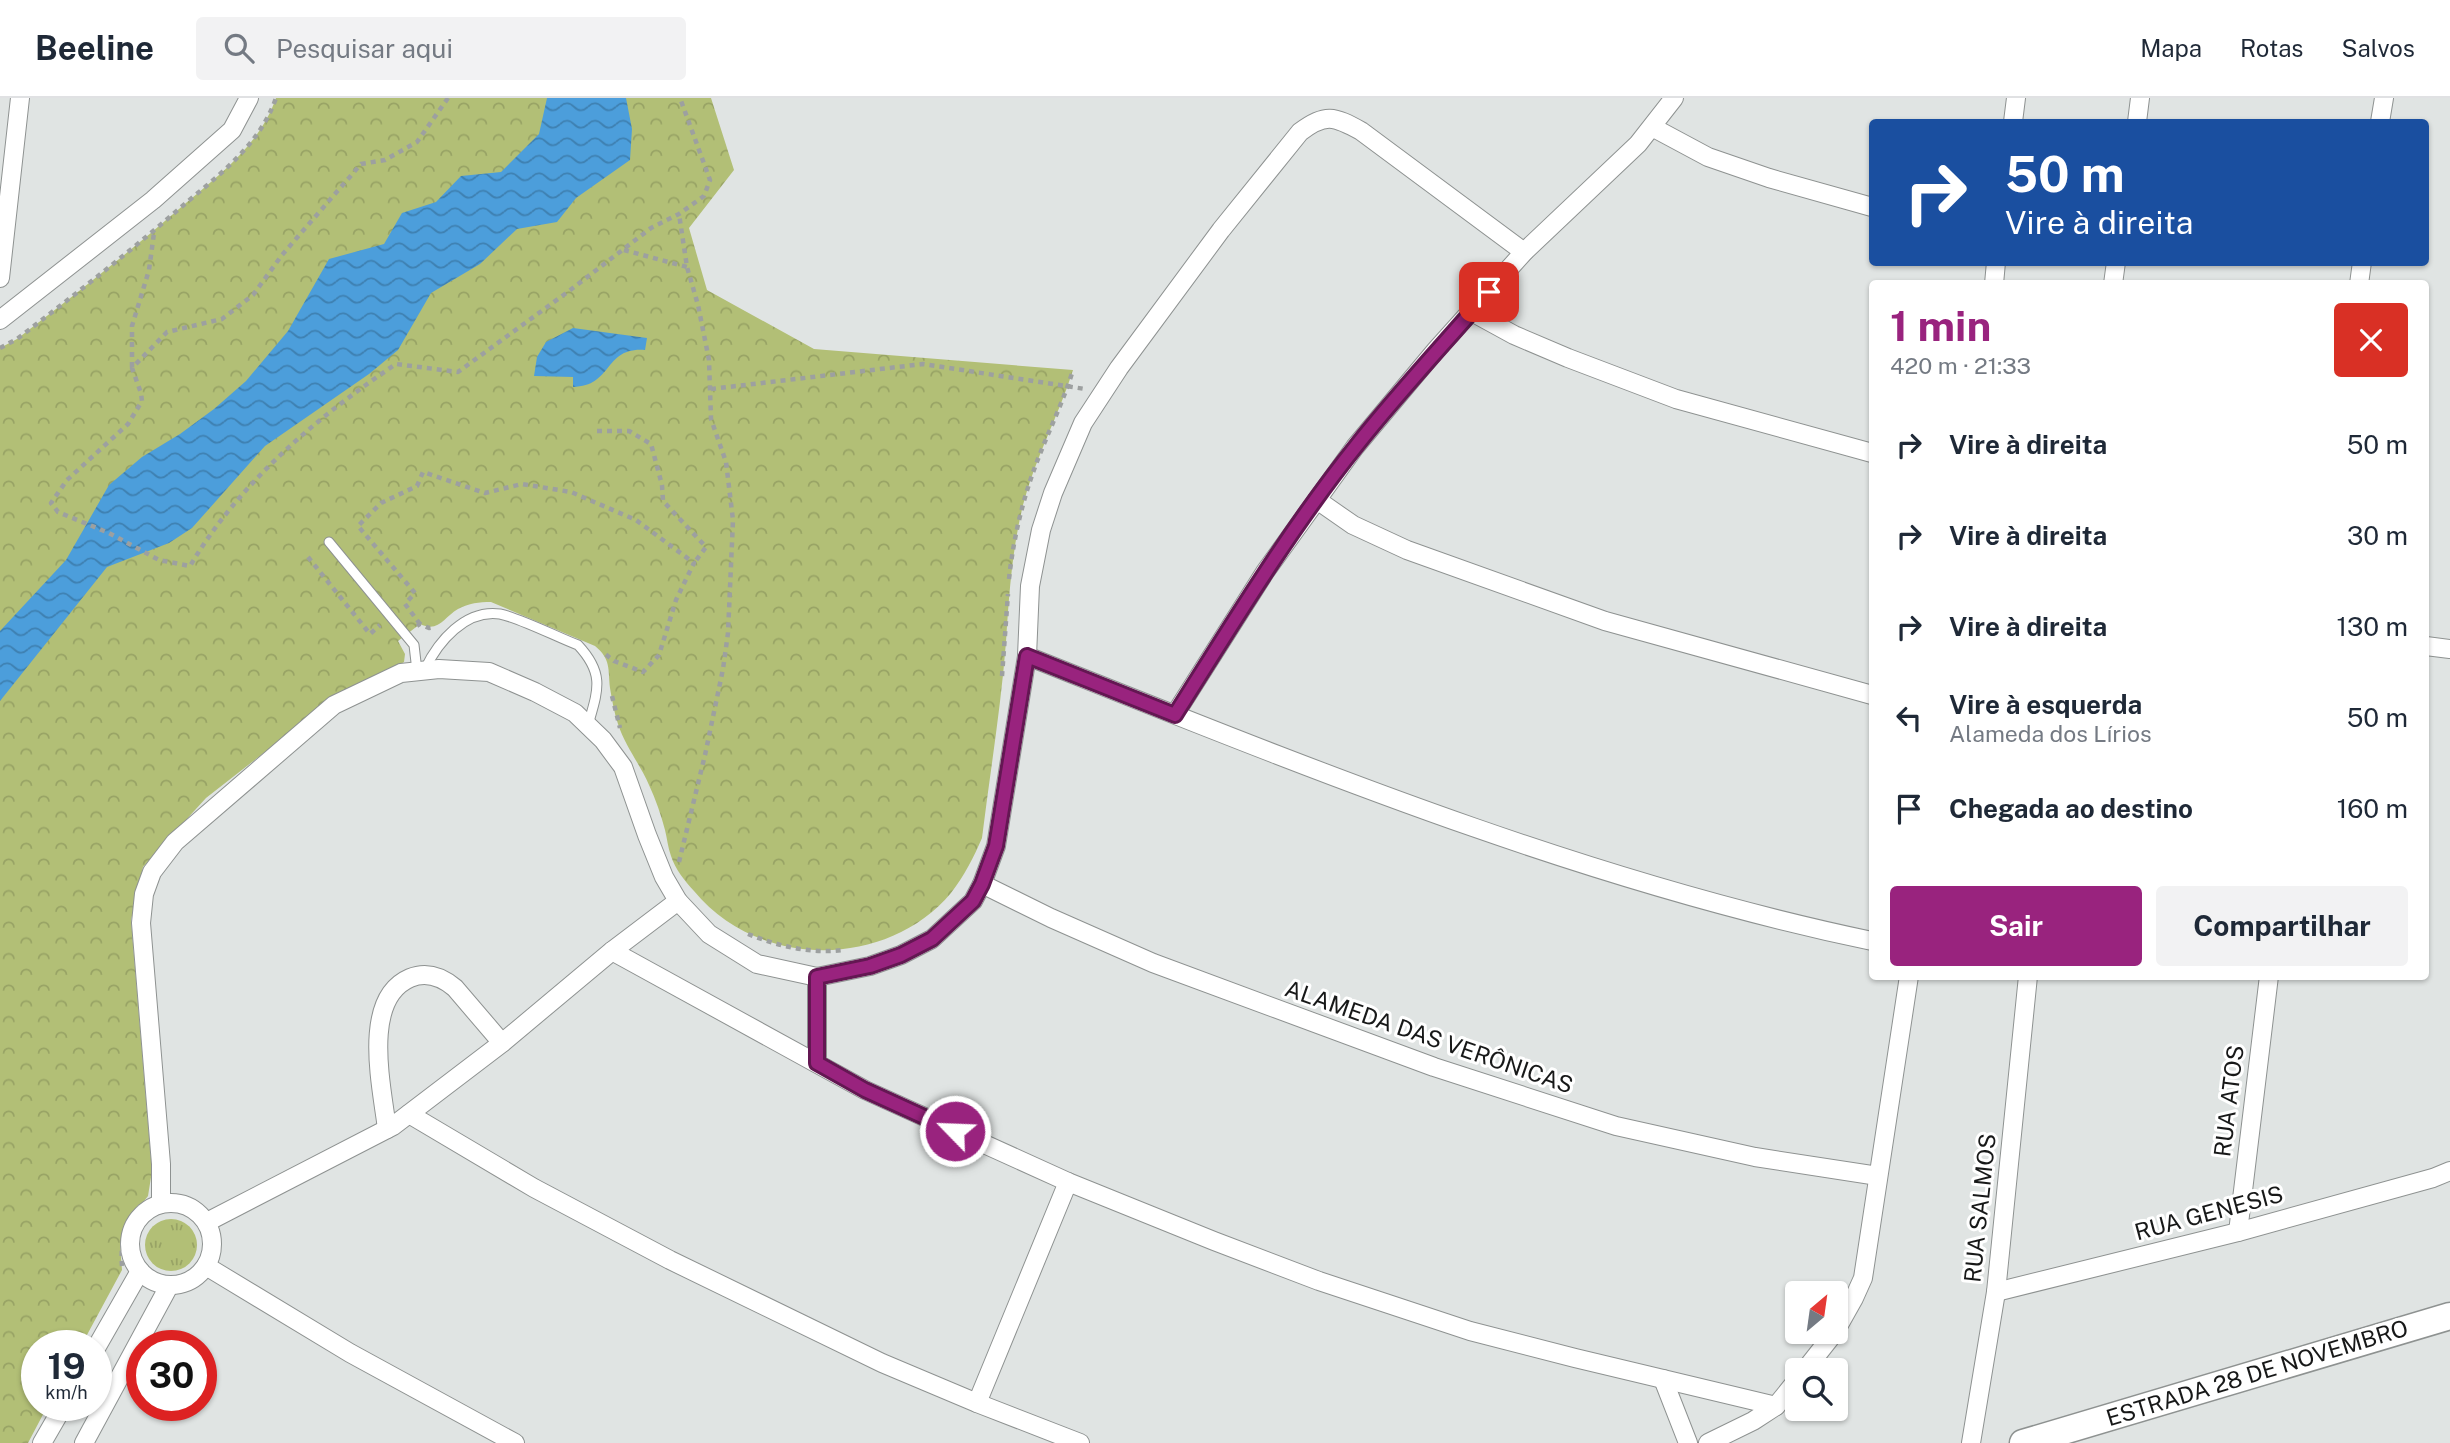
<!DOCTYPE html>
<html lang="pt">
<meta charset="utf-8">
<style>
:root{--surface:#fff;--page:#f2f2f3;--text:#1f2937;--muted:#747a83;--line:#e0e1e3;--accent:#99237e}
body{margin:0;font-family:"Public Sans",sans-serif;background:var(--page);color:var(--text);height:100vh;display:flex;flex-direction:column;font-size:26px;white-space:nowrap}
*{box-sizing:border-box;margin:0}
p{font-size:23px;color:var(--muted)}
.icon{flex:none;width:38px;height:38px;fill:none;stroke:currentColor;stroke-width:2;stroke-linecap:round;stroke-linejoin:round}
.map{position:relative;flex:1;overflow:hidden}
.side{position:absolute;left:1869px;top:182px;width:560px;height:700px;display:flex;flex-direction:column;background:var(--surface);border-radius:7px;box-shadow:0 2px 5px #0004}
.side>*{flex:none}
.banner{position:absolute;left:1869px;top:21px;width:560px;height:147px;border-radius:7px;box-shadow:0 2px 5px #0004;background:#1a4fa0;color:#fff;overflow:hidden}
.needle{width:46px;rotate:29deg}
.fabs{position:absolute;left:1785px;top:1183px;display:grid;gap:14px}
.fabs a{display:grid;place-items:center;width:63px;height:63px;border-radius:7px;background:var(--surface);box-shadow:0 2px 5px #0004;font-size:35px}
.speed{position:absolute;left:21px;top:1232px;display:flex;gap:14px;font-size:35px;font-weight:700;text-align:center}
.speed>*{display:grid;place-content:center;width:91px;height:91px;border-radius:50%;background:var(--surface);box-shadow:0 2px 5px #0004;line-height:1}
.speed small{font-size:18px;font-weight:400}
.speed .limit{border:10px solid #d22;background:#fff;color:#111}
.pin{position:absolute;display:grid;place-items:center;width:60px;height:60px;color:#fff;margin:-30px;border-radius:14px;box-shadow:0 4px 10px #0006}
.me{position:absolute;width:77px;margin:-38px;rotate:294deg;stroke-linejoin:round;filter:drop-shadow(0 0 5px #0008)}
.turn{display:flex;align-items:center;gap:24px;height:147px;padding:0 21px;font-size:32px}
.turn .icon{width:91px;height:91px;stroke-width:2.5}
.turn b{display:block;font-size:49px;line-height:60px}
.round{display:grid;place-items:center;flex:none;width:74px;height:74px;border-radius:7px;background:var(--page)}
.head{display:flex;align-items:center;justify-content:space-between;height:119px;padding:0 21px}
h1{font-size:42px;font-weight:700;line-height:52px;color:var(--accent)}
.cta{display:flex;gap:14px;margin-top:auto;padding:14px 21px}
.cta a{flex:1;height:80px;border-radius:7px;background:var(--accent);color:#fff;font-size:28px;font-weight:700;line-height:80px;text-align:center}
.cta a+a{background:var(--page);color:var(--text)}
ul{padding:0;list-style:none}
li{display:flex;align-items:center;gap:21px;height:91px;padding:0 21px}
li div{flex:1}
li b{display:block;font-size:26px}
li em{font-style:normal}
header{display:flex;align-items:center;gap:42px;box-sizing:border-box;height:98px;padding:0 35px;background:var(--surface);border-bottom:2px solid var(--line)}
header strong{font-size:33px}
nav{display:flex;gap:38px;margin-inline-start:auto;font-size:24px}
.search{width:490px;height:63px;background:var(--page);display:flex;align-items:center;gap:18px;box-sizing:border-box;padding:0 24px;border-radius:7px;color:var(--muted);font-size:26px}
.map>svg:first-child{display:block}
</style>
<header>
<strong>Beeline</strong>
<div class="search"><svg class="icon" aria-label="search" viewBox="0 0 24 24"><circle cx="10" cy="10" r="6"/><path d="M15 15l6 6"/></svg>Pesquisar aqui</div>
<nav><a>Mapa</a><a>Rotas</a><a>Salvos</a></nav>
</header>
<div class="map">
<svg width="2450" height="1345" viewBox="0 0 2450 1345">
<defs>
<pattern id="grass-tufts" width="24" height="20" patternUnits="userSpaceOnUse" patternTransform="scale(1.75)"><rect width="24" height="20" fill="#b2bf76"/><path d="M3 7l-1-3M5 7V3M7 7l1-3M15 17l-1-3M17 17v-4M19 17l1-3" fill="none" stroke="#98a365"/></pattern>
<pattern id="park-crowns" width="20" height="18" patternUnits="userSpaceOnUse" patternTransform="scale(1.75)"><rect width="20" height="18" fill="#b2bf76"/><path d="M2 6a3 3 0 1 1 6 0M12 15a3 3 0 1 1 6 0" fill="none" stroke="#98a365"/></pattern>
<pattern id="water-waves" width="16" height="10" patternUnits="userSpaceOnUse" patternTransform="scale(1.75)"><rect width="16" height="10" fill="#4c9edb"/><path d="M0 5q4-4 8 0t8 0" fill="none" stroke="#3e80b1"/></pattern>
</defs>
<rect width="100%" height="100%" fill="#e0e4e3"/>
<circle fill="url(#grass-tufts)" cx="171" cy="1147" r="26"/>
<path fill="url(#park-crowns)" d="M276,0H711L734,72L689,130L707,192L814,251L1073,272C1059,317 1035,360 1023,407C1012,452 1009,497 1006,544C1001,609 990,675 982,740C974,759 964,778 951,795C886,872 758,871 694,793C685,783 675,771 671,758C668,750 667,740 665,732C661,717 656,702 649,687C640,666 625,648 618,626C614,614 612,602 610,590C608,571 611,561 595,548L491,504C479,504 469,505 458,511C444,519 439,535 420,526L398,543L405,556L404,564L279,643L206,700L143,769L131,822L152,1073L148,1098L131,1120L120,1146L122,1172L81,1248H37V1307H48L28,1345H0V250L17,241C72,199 127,156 179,111C217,78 259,49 276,0Z"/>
<g fill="url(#water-waves)">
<path d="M547,0H626L632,31L630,62L576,100L557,124L517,131L480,166L431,195L398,252L369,276L265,348L192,430L169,445L107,469L0,603V533L66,462L109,387L142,359L180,336L214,311L246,283L288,233L329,161L384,146L402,115L436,104L461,78L501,74L539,36Z"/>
<path d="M573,230L647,240L645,252C603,249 614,288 573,289V279L534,278L537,259L546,244Z"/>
</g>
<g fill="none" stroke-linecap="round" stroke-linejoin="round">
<defs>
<g id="lane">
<path d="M329,444L414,547L417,573"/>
<path d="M425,571C438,544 465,511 500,516C520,520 557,539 578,547C605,576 598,592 588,627"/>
</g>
<g id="street">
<path d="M2013,24L2016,0"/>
<path d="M2137,24L2140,0"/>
<path d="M2380,24L2384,0"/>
<path d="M1652,29L1708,59L1769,80L1872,109"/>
<path d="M0,180L20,0"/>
<path d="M1994,186L1996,164"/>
<path d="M2113,186L2116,164"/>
<path d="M2359,186L2362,164"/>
<path d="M1472,214L1514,237L1568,260L1676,301L1872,355"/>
<path d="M0,222L153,102L232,32L249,0"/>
<path d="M1317,402L1353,427L1407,452L1605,523L1872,597"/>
<path d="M2426,548L2450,551"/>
<path d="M1027,558C1304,668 1580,782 1872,843"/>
<path d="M1175,616L1265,474L1355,349L1436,252L1524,154L1638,46L1674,0"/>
<path d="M982,786L1051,820L1153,865L1434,969L1616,1028L1755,1059L1878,1078"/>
<path d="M612,853L865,992L1068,1084L1214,1143L1319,1183L1470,1233L1575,1260L1776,1308"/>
<path d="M817,965V879"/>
<path d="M409,1016L534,1090L670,1162L882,1265L977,1305L1080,1345"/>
<path d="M387,1031C382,989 361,901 410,880C427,873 442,879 455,890L502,945"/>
<circle cx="171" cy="1146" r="41"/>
<path d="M161,1106V1066L141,825L144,796L152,774L175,744L334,607L401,575L439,571L489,574L535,594L575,615L603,642L623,669L647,737L664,779L678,803L709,836L757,866L817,879L870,868L901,857L932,841L973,803L982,786L996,748L1027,558L1030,488L1041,432L1053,395L1083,325L1119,270L1221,132L1300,34C1325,15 1334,18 1361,33L1524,154"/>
<path d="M207,1124L393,1028L502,945L612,853L678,803"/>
<path d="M2238,1134L2269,878"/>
<path d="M206,1168L350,1255L515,1345"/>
<path d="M1996,1194L2238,1134L2433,1080L2450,1073"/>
<path d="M1836,1232L1854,1200L1863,1180L1909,878"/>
<path d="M96,1250L140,1173"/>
<path d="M1805,1272L1835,1234"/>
<path d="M1663,1281L1688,1345"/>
<path d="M977,1305L1068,1084"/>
<path d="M42,1345L64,1307"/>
<path d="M84,1345L169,1188"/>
<path d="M1708,1345L1753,1323L1776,1308L1797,1282"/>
<path d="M1971,1345L1996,1194L2028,878"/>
</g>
<path id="secondary" d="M2023,1345L2450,1218"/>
</defs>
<use href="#lane" stroke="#8e9291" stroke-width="11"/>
<use href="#street" stroke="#8e9291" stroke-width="20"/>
<use href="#secondary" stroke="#8e9291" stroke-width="29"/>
<g stroke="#9da0a0" stroke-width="4.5" stroke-dasharray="5 5" stroke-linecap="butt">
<path d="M448,0L417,44L385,62L361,66L282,157L253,197L222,221L167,234L132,270L141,295L142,303L128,326L67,382L51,405L58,414L109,435L159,462L190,468C239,385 317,319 396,266L458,274L569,193L651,130L679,116L704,98L710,82L680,0"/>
<path d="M624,152L687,169"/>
<path d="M0,250L17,241C72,199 127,156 179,111C217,78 259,49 276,0"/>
<path d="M132,269V228L149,172L154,135"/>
<path d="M711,291L923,266L1085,291"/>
<path d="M597,333H629L651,346L662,387L663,403L706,449L694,465"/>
<path d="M308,459L370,536L380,527"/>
<path d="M1009,481C1013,443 1022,404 1035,369C1047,336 1063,305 1073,272"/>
<path d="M420,526L405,506L415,495L358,428L381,405L417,388L423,374L485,395L522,386L571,394L636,422L694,465L676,502L659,557L643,574L614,563L604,555"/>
<path d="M417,528L420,526L429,530L435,529"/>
<path d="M1002,578L1008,496"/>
<path d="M612,598L620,630"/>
<path d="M679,764L705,657L723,571L728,535L733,422L726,364L711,321L709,262L698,207L687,169L679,116"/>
<path d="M748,836C778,848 810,856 842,852"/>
<path d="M122,1168C120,1143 126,1125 142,1106"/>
</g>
<use href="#lane" stroke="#fff" stroke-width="9"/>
<use href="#street" stroke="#fff" stroke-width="18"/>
<use href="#secondary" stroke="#fff" stroke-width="26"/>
</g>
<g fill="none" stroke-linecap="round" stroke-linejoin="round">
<defs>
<path id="route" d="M955,1033L865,992L817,965V879L870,868L901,857L932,841L973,803L982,786L996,748L1027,558L1175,617C1233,525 1289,432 1357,347C1399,294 1445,245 1489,194"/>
</defs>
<use href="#route" stroke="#631752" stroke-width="18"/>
<use href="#route" stroke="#99237e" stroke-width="12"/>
</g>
<g text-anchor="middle" stroke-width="6" stroke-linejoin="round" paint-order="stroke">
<g font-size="23" fill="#171818" stroke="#fff">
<text transform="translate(1429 939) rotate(19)" y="8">ALAMEDA DAS VERÔNICAS</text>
<text transform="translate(2229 1003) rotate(-83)" y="8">RUA ATOS</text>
<text transform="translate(1980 1110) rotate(-84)" y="8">RUA SALMOS</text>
<text transform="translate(2209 1115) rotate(-15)" y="8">RUA GENESIS</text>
<text transform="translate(2257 1275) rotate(-17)" y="8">ESTRADA 28 DE NOVEMBRO</text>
</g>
</g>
</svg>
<div class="fabs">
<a><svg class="needle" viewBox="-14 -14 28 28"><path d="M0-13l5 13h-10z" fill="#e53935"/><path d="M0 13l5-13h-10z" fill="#747a83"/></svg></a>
<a><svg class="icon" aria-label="search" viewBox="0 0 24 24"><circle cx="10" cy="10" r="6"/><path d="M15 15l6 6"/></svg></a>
</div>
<div class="speed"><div>19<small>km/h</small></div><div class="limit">30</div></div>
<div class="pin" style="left:1489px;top:194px;background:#d93025"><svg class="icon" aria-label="arrive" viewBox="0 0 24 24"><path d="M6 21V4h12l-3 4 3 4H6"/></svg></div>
<svg class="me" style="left:955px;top:1033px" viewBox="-20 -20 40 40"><circle r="17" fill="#99237e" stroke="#fff" stroke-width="3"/><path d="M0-11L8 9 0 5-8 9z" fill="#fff"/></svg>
<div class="banner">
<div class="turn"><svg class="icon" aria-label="right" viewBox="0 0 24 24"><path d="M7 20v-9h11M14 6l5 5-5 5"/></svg><div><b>50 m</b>Vire à direita</div></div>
</div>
<section class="side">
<div class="head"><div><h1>1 min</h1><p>420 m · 21:33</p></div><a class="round" style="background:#d93025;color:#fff"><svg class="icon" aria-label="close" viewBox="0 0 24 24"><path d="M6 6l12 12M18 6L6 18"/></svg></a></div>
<ul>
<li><svg class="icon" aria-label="right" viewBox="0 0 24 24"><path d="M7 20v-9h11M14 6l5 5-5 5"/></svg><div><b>Vire à direita</b></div><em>50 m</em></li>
<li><svg class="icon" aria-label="right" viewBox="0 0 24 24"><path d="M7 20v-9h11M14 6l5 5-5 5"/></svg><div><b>Vire à direita</b></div><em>30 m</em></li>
<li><svg class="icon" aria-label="right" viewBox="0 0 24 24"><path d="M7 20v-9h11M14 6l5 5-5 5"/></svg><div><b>Vire à direita</b></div><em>130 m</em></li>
<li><svg class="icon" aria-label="left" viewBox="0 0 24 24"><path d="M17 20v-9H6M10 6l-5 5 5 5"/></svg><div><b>Vire à esquerda</b><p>Alameda dos Lírios</p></div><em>50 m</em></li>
<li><svg class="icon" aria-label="arrive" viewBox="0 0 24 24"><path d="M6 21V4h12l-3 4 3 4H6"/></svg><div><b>Chegada ao destino</b></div><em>160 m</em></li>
</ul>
<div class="cta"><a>Sair</a><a>Compartilhar</a></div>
</section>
</div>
